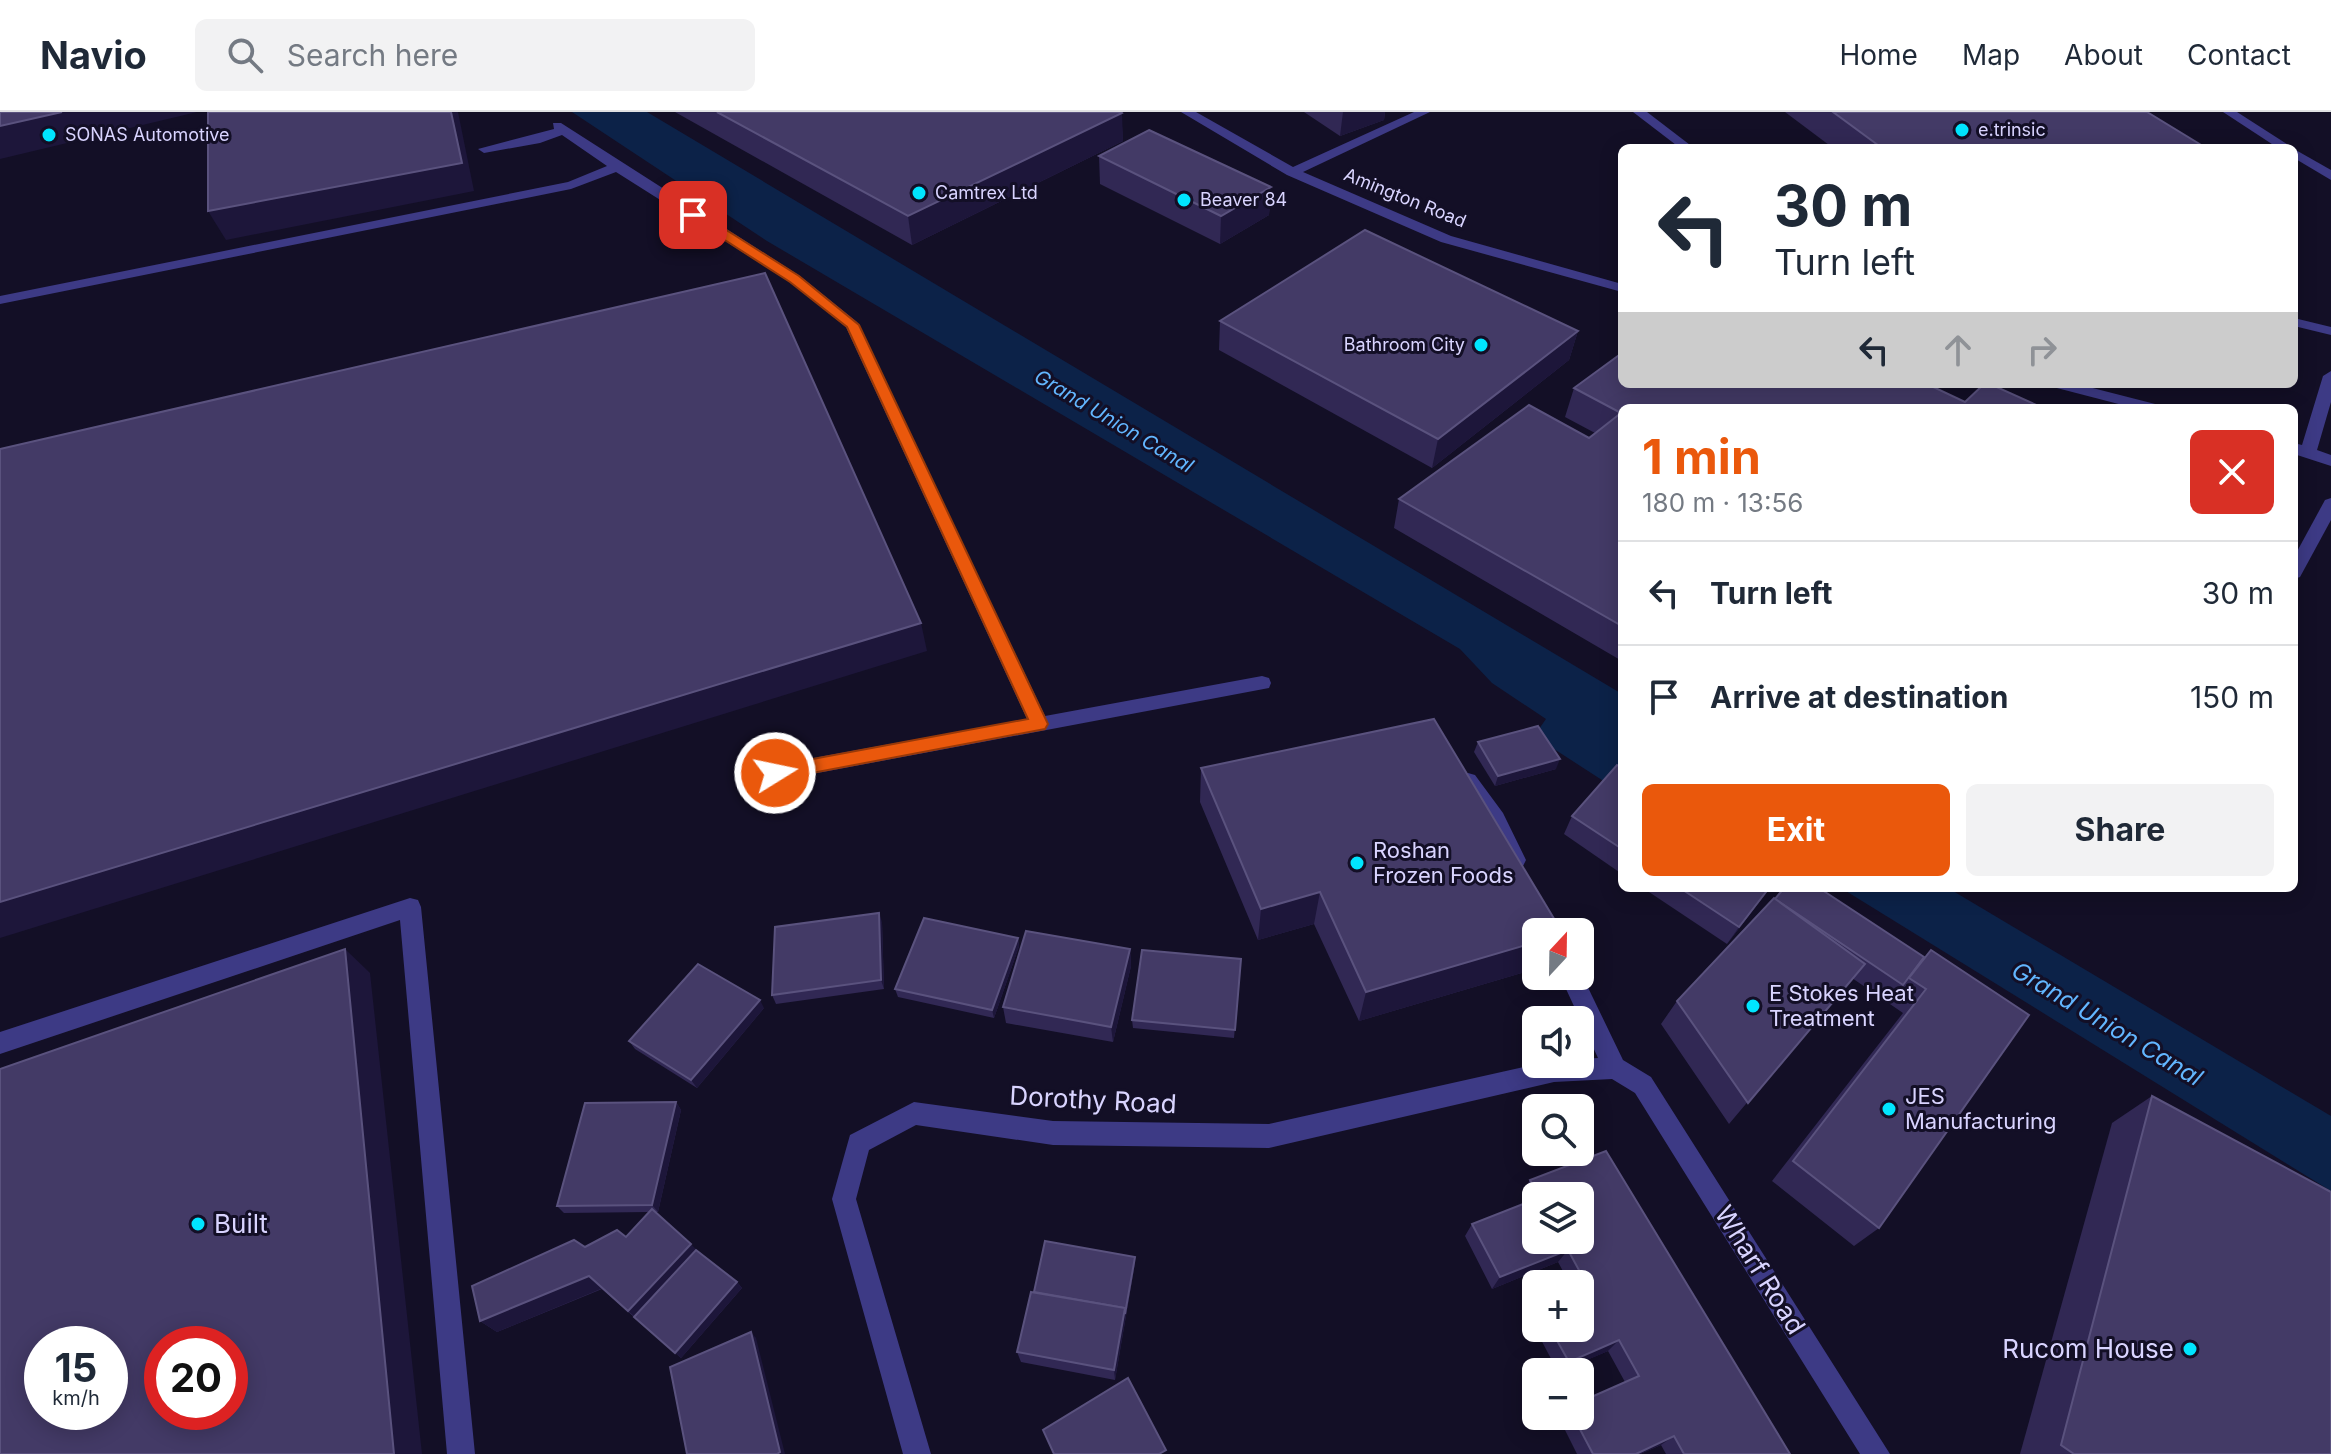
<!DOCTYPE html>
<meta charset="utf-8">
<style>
:root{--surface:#fff;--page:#f2f2f3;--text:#1f2937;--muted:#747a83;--line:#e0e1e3;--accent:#ea580c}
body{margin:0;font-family:Inter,sans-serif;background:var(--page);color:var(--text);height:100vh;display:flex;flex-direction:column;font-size:30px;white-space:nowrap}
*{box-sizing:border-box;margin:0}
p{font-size:26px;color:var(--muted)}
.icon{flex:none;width:44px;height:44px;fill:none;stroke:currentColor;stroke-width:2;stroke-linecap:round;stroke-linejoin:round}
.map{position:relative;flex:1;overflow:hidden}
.panel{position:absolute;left:1618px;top:292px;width:680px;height:488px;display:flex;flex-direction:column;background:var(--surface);border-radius:12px;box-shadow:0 4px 20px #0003}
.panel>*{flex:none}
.top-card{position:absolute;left:1618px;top:32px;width:680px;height:244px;border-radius:12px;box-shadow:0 4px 20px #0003;background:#fff;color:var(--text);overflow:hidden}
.needle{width:52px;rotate:22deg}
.fabs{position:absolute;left:1522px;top:806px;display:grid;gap:16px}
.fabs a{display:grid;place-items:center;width:72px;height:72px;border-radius:12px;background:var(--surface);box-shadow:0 4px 20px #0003;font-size:40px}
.speed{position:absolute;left:24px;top:1214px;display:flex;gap:16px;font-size:40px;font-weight:700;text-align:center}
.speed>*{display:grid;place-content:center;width:104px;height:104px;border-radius:50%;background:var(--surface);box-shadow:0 4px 20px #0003;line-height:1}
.speed small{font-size:20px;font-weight:400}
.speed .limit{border:12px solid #d22;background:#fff;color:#111}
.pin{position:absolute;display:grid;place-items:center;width:68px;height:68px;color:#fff;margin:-34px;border-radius:16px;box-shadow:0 4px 12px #0006}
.me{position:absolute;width:88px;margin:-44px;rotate:80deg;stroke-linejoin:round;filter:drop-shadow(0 0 6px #0008)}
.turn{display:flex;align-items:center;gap:28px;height:168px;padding:0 24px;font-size:36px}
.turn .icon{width:104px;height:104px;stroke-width:2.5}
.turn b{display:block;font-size:56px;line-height:68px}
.lanes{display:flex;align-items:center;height:76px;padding:0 24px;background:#0003;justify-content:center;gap:40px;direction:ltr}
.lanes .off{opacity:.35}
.round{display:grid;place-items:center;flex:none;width:84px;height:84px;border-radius:12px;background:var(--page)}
.head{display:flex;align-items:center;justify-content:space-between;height:136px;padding:0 24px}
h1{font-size:48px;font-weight:700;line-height:60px;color:var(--accent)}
.primary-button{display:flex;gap:16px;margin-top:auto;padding:16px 24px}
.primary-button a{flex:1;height:92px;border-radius:12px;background:var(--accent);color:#fff;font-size:32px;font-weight:700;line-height:92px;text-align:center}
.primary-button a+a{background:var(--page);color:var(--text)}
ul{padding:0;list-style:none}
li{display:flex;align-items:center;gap:24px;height:104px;padding:0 24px;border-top:2px solid var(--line)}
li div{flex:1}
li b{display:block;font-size:30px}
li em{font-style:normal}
header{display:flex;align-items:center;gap:48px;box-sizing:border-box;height:112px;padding:0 40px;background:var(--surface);border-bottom:2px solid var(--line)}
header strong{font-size:38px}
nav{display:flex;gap:44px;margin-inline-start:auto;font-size:28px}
.search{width:560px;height:72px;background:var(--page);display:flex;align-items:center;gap:20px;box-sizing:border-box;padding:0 28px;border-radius:12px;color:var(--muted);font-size:30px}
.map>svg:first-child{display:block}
</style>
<header>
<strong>Navio</strong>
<div class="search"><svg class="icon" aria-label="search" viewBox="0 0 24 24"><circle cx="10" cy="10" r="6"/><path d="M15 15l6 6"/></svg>Search here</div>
<nav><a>Home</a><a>Map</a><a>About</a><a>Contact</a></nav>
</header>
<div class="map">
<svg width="2331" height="1342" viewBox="0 0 2331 1342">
<rect width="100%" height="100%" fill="#130f26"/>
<g fill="#0c2248">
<path d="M572,0H647L1622,582V681L1534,624L1546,607L1492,571L1460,537L767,129Z"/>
<path d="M1841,776H1948L2331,1004V1079Z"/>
</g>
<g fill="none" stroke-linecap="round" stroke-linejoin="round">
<g fill="#3d3a85" fill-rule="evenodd">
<path d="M1181,0H1196L1293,55L1414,0H1430L1303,60L1451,124L1622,172V180L1441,130L1287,63Z"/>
<path d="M1633,0H1647L1694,36H1680Z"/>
<path d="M2223,0H2237L2293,36H2278Z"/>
<path d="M553,11H561L800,164L857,210L1045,604L1262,564L1269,566L1271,571L1269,576L775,669L768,667L765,661L768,655L775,653L1027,607L846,215L790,170L616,60L571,77L0,192V184L568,70L607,54L562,23L540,31L484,41L478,37L554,17Z"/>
<path d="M2294,37L2331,58V68L2294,46Z"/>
<path d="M2294,206L2331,215V223L2294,214Z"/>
<path d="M2331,259V290L2317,338L2331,343V354L2294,342V331L2302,333L2323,264Z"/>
<path d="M2050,272H2077L2159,293L2161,296H2134L2053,275Z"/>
<path d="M2331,386V408L2300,465L2294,467V445L2325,388Z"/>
<path d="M1468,661L1475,663L1503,701L1526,748L1523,754L1516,757L1509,754L1488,712L1461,675L1458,669L1461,663Z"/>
<path d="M410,786L418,788L421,795L475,1342H447L400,808L0,942V920Z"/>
<path d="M1580,859L1623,948L1651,965L1890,1342H1860L1635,981L1612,967L1554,970L1269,1036L1053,1033L916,1013L869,1038L856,1087L931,1342H903L832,1087L850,1023L914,990L1053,1009L1269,1012L1537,952H1580V947L1598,946L1560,864H1580Z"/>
</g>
</g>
<g fill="#312854" fill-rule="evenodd">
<path d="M675,0H1121L1123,29L912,133Z"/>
<path d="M1304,0H1385L1384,8L1340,24Z"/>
<path d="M1785,0H2147L2206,36H1833Z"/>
<path d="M1099,44L1271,75L1269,103L1220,132L1100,72Z"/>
<path d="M1220,209L1578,219L1569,248L1432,356L1219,238Z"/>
<path d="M1574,276L1965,290L2043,296H1622V549L1394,416L1399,387L1589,326L1595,321L1565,305Z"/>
<path d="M1478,630L1556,657L1495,674L1474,640Z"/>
<path d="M1201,656L1559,815L1556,820H1536L1529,851L1525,860L1359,909L1314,812L1258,828L1200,690Z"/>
<path d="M1622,656V762L1564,722L1572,704Z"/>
<path d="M1643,776H1770L1727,832Z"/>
<path d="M1774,786L1924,846L1931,838L2029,903L1879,1116L1854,1134L1772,1069L1903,901L1852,866L1729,1012L1661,912L1677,889Z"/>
<path d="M882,810L884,877L776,892L772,883Z"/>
<path d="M1018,826L1019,834L994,906L898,885L895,877Z"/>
<path d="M1130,837L1131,854L1113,930L1006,911L1003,895Z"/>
<path d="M1241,847L1234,926L1133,916L1132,908Z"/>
<path d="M764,896L697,976L635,937L629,929Z"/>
<path d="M2152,984L2331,1342H2020L2112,1011Z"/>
<path d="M676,990L681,998L658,1100H654L696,1138L737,1170L742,1176L681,1246L602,1177L497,1220L480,1209L585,1135L626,1125L649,1100L564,1101L557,1094Z"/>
<path d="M1606,1039L1790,1342H1666L1661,1333L1640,1342H1577L1558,1304H1580V1290L1625,1270L1608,1239L1558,1260L1528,1203L1536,1194V1216H1580V1172H1570L1558,1150L1492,1177L1465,1124L1472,1112L1526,1091L1522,1082L1530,1068ZM1536,1084H1580V1128H1536Z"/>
<path d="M1135,1151L1115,1268L1021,1250L1017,1240L1034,1180Z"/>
</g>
<g fill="#1d163a">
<path d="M62,0H197L0,47V14Z"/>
<path d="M451,0H458L474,79L226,128L208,99Z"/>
<path d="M1343,0H1385L1384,8L1340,24Z"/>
<path d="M1122,1L1123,29L912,133L908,104Z"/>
<path d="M1271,75L1269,103L1220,132L1221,104Z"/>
<path d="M1578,219L1569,248L1432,356L1438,327Z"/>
<path d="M921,511L927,539L0,826V790Z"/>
<path d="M1560,647L1556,657L1495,674L1498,664Z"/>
<path d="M1769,776H1770L1727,832L1739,815Z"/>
<path d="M1320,780L1314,812L1258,828L1261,797Z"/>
<path d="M879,801L882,810L884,877L881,868Z"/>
<path d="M1559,815L1556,820H1544Z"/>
<path d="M1536,822V848L1529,851L1525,860L1359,909L1366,880Z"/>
<path d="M1018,826L1019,834L994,906L992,898Z"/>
<path d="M345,837L370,861L422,1342H394Z"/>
<path d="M1130,837L1131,854L1113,930L1111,915Z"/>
<path d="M760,888L764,896L697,976L691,968Z"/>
<path d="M676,990L681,998L658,1100L652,1093Z"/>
<path d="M691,1132L702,1144L641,1210L628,1199Z"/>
<path d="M1568,1138L1558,1150L1492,1177L1500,1165Z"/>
<path d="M1135,1145V1151L1115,1268L1114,1258Z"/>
<path d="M589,1164L603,1176L497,1220L480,1209Z"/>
<path d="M737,1170L742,1176L681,1246L675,1241Z"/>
<path d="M751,1220L756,1226L785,1342H777Z"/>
<path d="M1619,1228L1608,1239L1559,1260L1569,1250Z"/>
<path d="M1674,1324L1661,1333L1640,1342H1636Z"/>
</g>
<g fill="#433a66" stroke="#5a527e" stroke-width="2" fill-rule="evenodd">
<path d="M0,0H62L0,14Z"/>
<path d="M208,0H451L462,51L208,99Z"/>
<path d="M717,0H1121L1122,1L908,104Z"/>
<path d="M1833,0H2147L2206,36H1882Z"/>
<path d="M1149,18L1271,75L1221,104L1099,44Z"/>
<path d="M1365,118L1578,219L1438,327L1220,209Z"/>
<path d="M765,161L921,511L0,790V337Z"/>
<path d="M1622,241V272H1927L1965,290L1984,272H1990L2043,296H1622V514L1399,387L1529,293L1589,326L1621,301L1574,276Z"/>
<path d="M1434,607L1559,815L1544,820H1536V830L1366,880L1320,780L1261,797L1201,656Z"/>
<path d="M1538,614L1560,647L1498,664L1478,630Z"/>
<path d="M1617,653L1622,656V737L1572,704Z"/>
<path d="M1680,776H1769L1739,815Z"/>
<path d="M1784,776H1819L1924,845L1903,873L1775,787Z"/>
<path d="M1774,786L1865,852L1748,991L1677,889Z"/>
<path d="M879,801L881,868L772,883L775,815Z"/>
<path d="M924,806L1018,826L992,898L895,877Z"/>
<path d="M1026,819L1130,837L1111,915L1003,895Z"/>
<path d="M345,837L394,1342H0V957ZM42,1232H110V1300H42ZM162,1232H230V1300H162Z"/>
<path d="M1142,838L1241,847L1235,918L1132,908Z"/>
<path d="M1931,838L2029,903L1879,1116L1793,1049L1926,877L1909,866Z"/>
<path d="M698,852L760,888L691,968L629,929Z"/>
<path d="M2152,984L2331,1080V1342H2074L2061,1333Z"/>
<path d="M676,990L652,1093L557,1094L585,991Z"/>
<path d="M1606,1039L1790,1342H1684L1674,1324L1636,1342H1593L1573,1304H1580V1290L1639,1264L1619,1228L1569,1250L1550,1216H1580V1174L1586,1171L1568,1138L1500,1165L1472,1112L1536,1087V1128H1580V1084H1538L1530,1068Z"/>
<path d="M652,1097L691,1132L628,1199L589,1164L480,1209L472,1174L574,1128L585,1135L617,1118L626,1125Z"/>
<path d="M1045,1129L1135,1145L1125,1202V1196L1034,1180Z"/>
<path d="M696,1138L737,1170L675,1241L634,1205Z"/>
<path d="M1031,1180L1125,1196L1114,1258L1017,1240Z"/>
<path d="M751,1220L780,1340L777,1342H687L670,1255Z"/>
<path d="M1128,1266L1166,1338L1159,1342H1054L1043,1318Z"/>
</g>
<path fill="#ea580c" stroke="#983908" stroke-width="2" d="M689,100H698L799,164L859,213L1048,612L1045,617L775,668L769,666V656L775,654L1028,607L847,215L790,170L689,105Z"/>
<g fill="#00e5ff" stroke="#130f26" stroke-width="3">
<circle cx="1962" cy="18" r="8"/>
<circle cx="49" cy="23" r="8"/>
<circle cx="919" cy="81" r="8"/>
<circle cx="1184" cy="88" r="8"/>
<circle cx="1481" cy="233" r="8"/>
<circle cx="1357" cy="751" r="8"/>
<circle cx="1753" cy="894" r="8"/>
<circle cx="1889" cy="997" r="8"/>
<circle cx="198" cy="1112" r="8"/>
<circle cx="2190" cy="1237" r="8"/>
</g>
<g text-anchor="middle" stroke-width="6" stroke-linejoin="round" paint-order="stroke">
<g font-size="18" fill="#d9d4ff" stroke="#130f26" text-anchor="start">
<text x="1978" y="24">e.trinsic</text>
<text x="65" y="29">SONAS Automotive</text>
<text x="935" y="87">Camtrex Ltd</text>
<text x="1200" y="94">Beaver 84</text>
<text x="1465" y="239" text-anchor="end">Bathroom City</text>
</g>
<g font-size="18" fill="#d9d4ff" stroke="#130f26">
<text transform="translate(1405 86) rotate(22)" y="6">Amington Road</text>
</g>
<g font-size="20" font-style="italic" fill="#62b6ff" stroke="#130f26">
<text transform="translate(1114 309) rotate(31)" y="7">Grand Union Canal</text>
</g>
<g font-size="22" fill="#d9d4ff" stroke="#130f26" text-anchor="start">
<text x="1373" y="746">Roshan<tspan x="1373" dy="25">Frozen Foods</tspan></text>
<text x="1769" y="889">E Stokes Heat<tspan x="1769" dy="25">Treatment</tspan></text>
<text x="1905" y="992">JES<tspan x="1905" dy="25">Manufacturing</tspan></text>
</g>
<g font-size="24" font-style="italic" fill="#62b6ff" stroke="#130f26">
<text transform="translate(2107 912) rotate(31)" y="8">Grand Union Canal</text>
</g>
<g font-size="26" fill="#d9d4ff" stroke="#130f26">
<text transform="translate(1093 988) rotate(3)" y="9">Dorothy Road</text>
<text transform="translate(1760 1158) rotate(58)" y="9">Wharf Road</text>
</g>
<g font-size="26" fill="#d9d4ff" stroke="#130f26" text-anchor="start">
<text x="214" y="1121">Built</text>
<text x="2174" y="1246" text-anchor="end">Rucom House</text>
</g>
</g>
</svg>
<div class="fabs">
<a><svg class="needle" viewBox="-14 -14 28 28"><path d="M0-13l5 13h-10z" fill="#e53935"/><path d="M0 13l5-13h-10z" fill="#747a83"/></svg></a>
<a><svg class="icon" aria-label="sound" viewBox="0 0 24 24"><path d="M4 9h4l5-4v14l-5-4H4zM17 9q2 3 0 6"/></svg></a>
<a><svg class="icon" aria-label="search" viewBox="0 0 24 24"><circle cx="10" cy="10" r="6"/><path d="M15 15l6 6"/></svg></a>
<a><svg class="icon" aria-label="layers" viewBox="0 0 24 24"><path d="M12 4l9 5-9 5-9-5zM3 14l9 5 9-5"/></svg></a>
<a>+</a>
<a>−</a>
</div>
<div class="speed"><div>15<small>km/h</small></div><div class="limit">20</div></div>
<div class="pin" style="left:693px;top:103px;background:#d93025"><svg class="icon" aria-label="arrive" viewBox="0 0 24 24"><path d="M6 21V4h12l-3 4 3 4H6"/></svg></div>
<svg class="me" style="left:775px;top:661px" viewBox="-20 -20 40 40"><circle r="17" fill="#ea580c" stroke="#fff" stroke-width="3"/><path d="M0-11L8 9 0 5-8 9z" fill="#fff"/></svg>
<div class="top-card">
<div class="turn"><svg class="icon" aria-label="left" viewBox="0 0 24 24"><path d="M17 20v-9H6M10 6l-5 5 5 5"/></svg><div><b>30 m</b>Turn left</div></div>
<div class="lanes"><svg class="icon" aria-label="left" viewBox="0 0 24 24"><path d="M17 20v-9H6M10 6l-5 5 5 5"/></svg><svg class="icon off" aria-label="ahead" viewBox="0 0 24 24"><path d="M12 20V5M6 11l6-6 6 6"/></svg><svg class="icon off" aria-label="right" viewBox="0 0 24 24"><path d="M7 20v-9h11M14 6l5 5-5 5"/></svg></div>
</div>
<section class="panel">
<div class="head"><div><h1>1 min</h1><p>180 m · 13:56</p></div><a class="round" style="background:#d93025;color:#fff"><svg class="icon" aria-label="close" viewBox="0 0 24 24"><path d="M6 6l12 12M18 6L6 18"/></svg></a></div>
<ul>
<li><svg class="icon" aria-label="left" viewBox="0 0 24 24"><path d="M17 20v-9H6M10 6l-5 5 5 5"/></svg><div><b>Turn left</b></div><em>30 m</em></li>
<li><svg class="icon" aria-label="arrive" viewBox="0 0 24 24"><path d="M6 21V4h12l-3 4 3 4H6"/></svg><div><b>Arrive at destination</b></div><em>150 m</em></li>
</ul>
<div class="primary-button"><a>Exit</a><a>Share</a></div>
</section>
</div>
